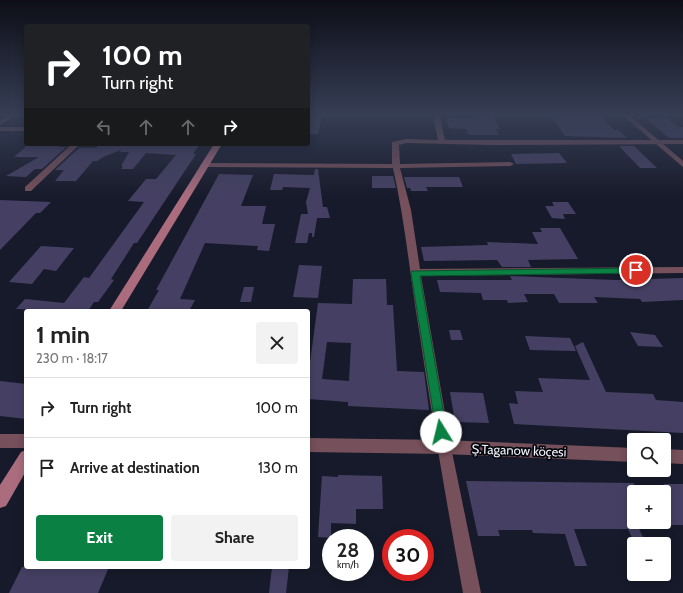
<!DOCTYPE html>
<meta charset="utf-8">
<style>
:root{--surface:#fff;--page:#f2f2f2;--text:#222;--muted:#767676;--line:#e0e0e0;--accent:#0b8043}
body{margin:0;font-family:Cabin,sans-serif;background:var(--page);color:var(--text);height:100vh;display:flex;flex-direction:column;font-size:15px;white-space:nowrap}
*{box-sizing:border-box;margin:0}
p{font-size:13px;color:var(--muted)}
.icon{flex:none;width:22px;height:22px;fill:none;stroke:currentColor;stroke-width:2;stroke-linecap:round;stroke-linejoin:round}
.map{position:relative;flex:1;overflow:hidden}
.drawer{position:absolute;left:24px;top:309px;width:286px;height:260px;display:flex;flex-direction:column;background:var(--surface);border-radius:4px;box-shadow:0 2px 10px #0003}
.drawer>*{flex:none}
.guide{position:absolute;left:24px;top:24px;width:286px;height:122px;border-radius:4px;box-shadow:0 2px 10px #0003;background:#202124;color:#fff;overflow:hidden}
.buttons{position:absolute;left:627px;top:433px;display:grid;gap:8px}
.buttons a{display:grid;place-items:center;width:44px;height:44px;border-radius:4px;background:var(--surface);box-shadow:0 2px 10px #0003;font-size:20px}
.speed{position:absolute;left:322px;top:529px;display:flex;gap:8px;font-size:20px;font-weight:700;text-align:center}
.speed>*{display:grid;place-content:center;width:52px;height:52px;border-radius:50%;background:var(--surface);box-shadow:0 2px 10px #0003;line-height:1}
.speed small{font-size:10px;font-weight:400}
.speed .limit{border:6px solid #d22;background:#fff;color:#111}
.pin{position:absolute;display:grid;place-items:center;width:34px;height:34px;color:#fff;margin:-17px;border:2px solid #fff;border-radius:50%;box-shadow:0 1px 4px #0007}
.me{position:absolute;width:44px;margin:-22px;rotate:351deg;stroke-linejoin:round;filter:drop-shadow(0 0 3px #0008)}
.turn{display:flex;align-items:center;gap:14px;height:84px;padding:0 12px;font-size:18px}
.turn .icon{width:52px;height:52px;stroke-width:2.5}
.turn b{display:block;font-size:28px;line-height:34px}
.lanes{display:flex;align-items:center;height:38px;padding:0 12px;background:#0003;justify-content:center;gap:20px;direction:ltr}
.lanes .off{opacity:.35}
.round{display:grid;place-items:center;flex:none;width:42px;height:42px;border-radius:4px;background:var(--page)}
.overview{display:flex;align-items:center;justify-content:space-between;height:68px;padding:0 12px}
h1{font-size:24px;font-weight:700;line-height:30px}
.primary-button{display:flex;gap:8px;margin-top:auto;padding:8px 12px}
.primary-button a{flex:1;height:46px;border-radius:4px;background:var(--accent);color:#fff;font-size:16px;font-weight:700;line-height:46px;text-align:center}
.primary-button a+a{background:var(--page);color:var(--text)}
ul{padding:0;list-style:none}
li{display:flex;align-items:center;gap:12px;height:60px;padding:0 12px;border-top:1px solid var(--line)}
li div{flex:1}
li b{display:block;font-size:15px}
li em{font-style:normal}
.map>svg:first-child{display:block}
</style>
<div class="map">
<svg width="683" height="593" viewBox="0 0 683 593">
<rect width="100%" height="100%" fill="#171a2a"/>
<g fill="#454063" fill-rule="evenodd">
<path d="M476,114H492L500,129H496L499,135H469L466,129L449,128L446,117L477,118Z"/>
<path d="M553,114H599L614,130H618L627,138L565,136L550,115L555,116Z"/>
<path d="M308,115H322L318,134H308Z"/>
<path d="M646,118L668,119L679,127H683V138H669Z"/>
<path d="M29,144H62L58,147H66L42,169H35L26,177L6,176L39,157H14Z"/>
<path d="M97,144H200L193,154H196L137,243H134L111,279L114,280L98,302H94L88,311L16,309L25,299L64,303L84,277L89,278L144,202L128,201L146,179H156L176,155L146,153L133,169H121L123,166H121L129,152H120L121,150L103,157L97,161H93L76,181H55L64,170H55L79,148H97Z"/>
<path d="M619,146H634L657,168H640Z"/>
<path d="M559,153L567,163L516,164L511,154Z"/>
<path d="M315,169H318L323,207H327L330,218H317L314,237H312V233H309L307,243H295L301,214H308L306,202L310,188L283,187L282,190H270L274,174L314,175Z"/>
<path d="M219,174L253,175L241,206H266L262,224H275L269,251L257,250L258,246L205,243L180,299L195,300L189,311H147L159,290H156Z"/>
<path d="M372,176H393L396,188H372Z"/>
<path d="M404,177H459L463,187H426L428,191H411L410,188H407Z"/>
<path d="M0,200L51,202L40,213H36L0,250Z"/>
<path d="M552,202H568L576,214H563L565,219L552,218L545,206H554Z"/>
<path d="M540,228H560L578,259L528,260L531,267H502L497,260L424,261L421,247L488,245L487,242L538,244L532,232H542Z"/>
<path d="M41,246L74,248L56,271L44,269L32,284L9,282Z"/>
<path d="M299,265L322,266L318,298L293,297Z"/>
<path d="M510,276L615,280L683,278V300L642,302L640,299L594,297L598,303H559L554,294H524L528,302L508,303L507,300H483L481,293L440,292L437,280H512Z"/>
<path d="M353,279H386L387,305H393L397,371L424,372L429,410L348,406V402L308,399V377L318,303L352,304ZM327,342L351,343L349,381L322,379Z"/>
<path d="M244,287H254L251,302H240Z"/>
<path d="M449,330H460L463,340H451Z"/>
<path d="M630,332L655,335L663,347L638,346Z"/>
<path d="M525,336L570,338L576,351L530,350Z"/>
<path d="M583,342L606,392L653,394L656,400L683,402V433L514,424L509,403L518,404L515,391L543,392L538,378L590,380L575,346Z"/>
<path d="M0,381L26,384V419L0,416Z"/>
<path d="M450,392L483,393L489,423L455,422Z"/>
<path d="M338,475L382,476L383,509H356V524L331,523V538L318,537L322,476L338,477Z"/>
<path d="M466,481L634,483V522H636L646,544H635L628,529H574L587,566H575L565,534L533,533L532,530H498L500,536H478Z"/>
<rect x="664" y="484" width="19" height="41"/>
<path d="M22,567H109L98,593H9Z"/>
<path d="M272,567H289L286,593H269Z"/>
</g>
<g fill="none" stroke-linecap="round" stroke-linejoin="round">
<g fill="#76505a" fill-rule="evenodd">
<path d="M10,114H17L0,125V120Z"/>
<path d="M433,114H439L445,140H683V144L491,145L406,143L399,145L400,164L510,162L514,164L510,166L400,168L411,210L420,269L683,267V273L421,276L451,447L481,593H463C447,505 432,418 419,330C410,276 405,221 393,168L204,167L200,165L204,163L392,164V142L406,139L438,140Z"/>
<rect x="0" y="127" width="26" height="4"/>
<path d="M72,144H80L31,191H25V187Z"/>
</g>
<g fill="#76505a" fill-rule="evenodd">
<path d="M621,114H628L683,161V167Z"/>
<rect x="0" y="434" width="26" height="14"/>
<path d="M308,438L444,440L634,448V462L444,454L308,452Z"/>
<path d="M664,449L683,450V464L664,463Z"/>
</g>
<g fill="#ab6d7e" fill-rule="evenodd">
<path d="M214,144H222L121,311H109Z"/>
<path d="M26,450V471L6,506L0,508V485L21,452Z"/>
</g>
</g>
<linearGradient id="sky" x2="0" y2="1"><stop stop-color="#0d0e17"/><stop offset="0.58" stop-color="#363e55"/><stop offset="1" stop-color="#363e55" stop-opacity="0"/></linearGradient>
<rect width="683" height="197" fill="url(#sky)"/>
<path fill="#0b8043" stroke="#07532c" d="M636,268H639V273L420,276L447,432L446,436L441,438L437,436L411,273L412,271Z"/>
<g text-anchor="middle" stroke-width="3.5" stroke-linejoin="round" paint-order="stroke">
<g font-size="13" fill="#eff2fd" stroke="#05060c">
<text transform="translate(519 450) rotate(2)" y="5">Ş.Taganow köçesi</text>
</g>
</g>
</svg>
<div class="buttons">
<a><svg class="icon" aria-label="search" viewBox="0 0 24 24"><circle cx="10" cy="10" r="6"/><path d="M15 15l6 6"/></svg></a>
<a>+</a>
<a>−</a>
</div>
<div class="speed"><div>28<small>km/h</small></div><div class="limit">30</div></div>
<div class="pin" style="left:636px;top:270px;background:#d93025"><svg class="icon" aria-label="arrive" viewBox="0 0 24 24"><path d="M6 21V4h12l-3 4 3 4H6"/></svg></div>
<svg class="me" style="left:441px;top:432px" viewBox="-20 -20 40 40"><circle r="19" fill="#fff"/><path d="M0-13L10 11 0 6-10 11z" fill="#0b8043"/></svg>
<div class="guide">
<div class="turn"><svg class="icon" aria-label="right" viewBox="0 0 24 24"><path d="M7 20v-9h11M14 6l5 5-5 5"/></svg><div><b>100 m</b>Turn right</div></div>
<div class="lanes"><svg class="icon off" aria-label="left" viewBox="0 0 24 24"><path d="M17 20v-9H6M10 6l-5 5 5 5"/></svg><svg class="icon off" aria-label="ahead" viewBox="0 0 24 24"><path d="M12 20V5M6 11l6-6 6 6"/></svg><svg class="icon off" aria-label="ahead" viewBox="0 0 24 24"><path d="M12 20V5M6 11l6-6 6 6"/></svg><svg class="icon" aria-label="right" viewBox="0 0 24 24"><path d="M7 20v-9h11M14 6l5 5-5 5"/></svg></div>
</div>
<section class="drawer">
<div class="overview"><div><h1>1 min</h1><p>230 m · 18:17</p></div><a class="round"><svg class="icon" aria-label="close" viewBox="0 0 24 24"><path d="M6 6l12 12M18 6L6 18"/></svg></a></div>
<ul>
<li><svg class="icon" aria-label="right" viewBox="0 0 24 24"><path d="M7 20v-9h11M14 6l5 5-5 5"/></svg><div><b>Turn right</b></div><em>100 m</em></li>
<li><svg class="icon" aria-label="arrive" viewBox="0 0 24 24"><path d="M6 21V4h12l-3 4 3 4H6"/></svg><div><b>Arrive at destination</b></div><em>130 m</em></li>
</ul>
<div class="primary-button"><a>Exit</a><a>Share</a></div>
</section>
</div>
